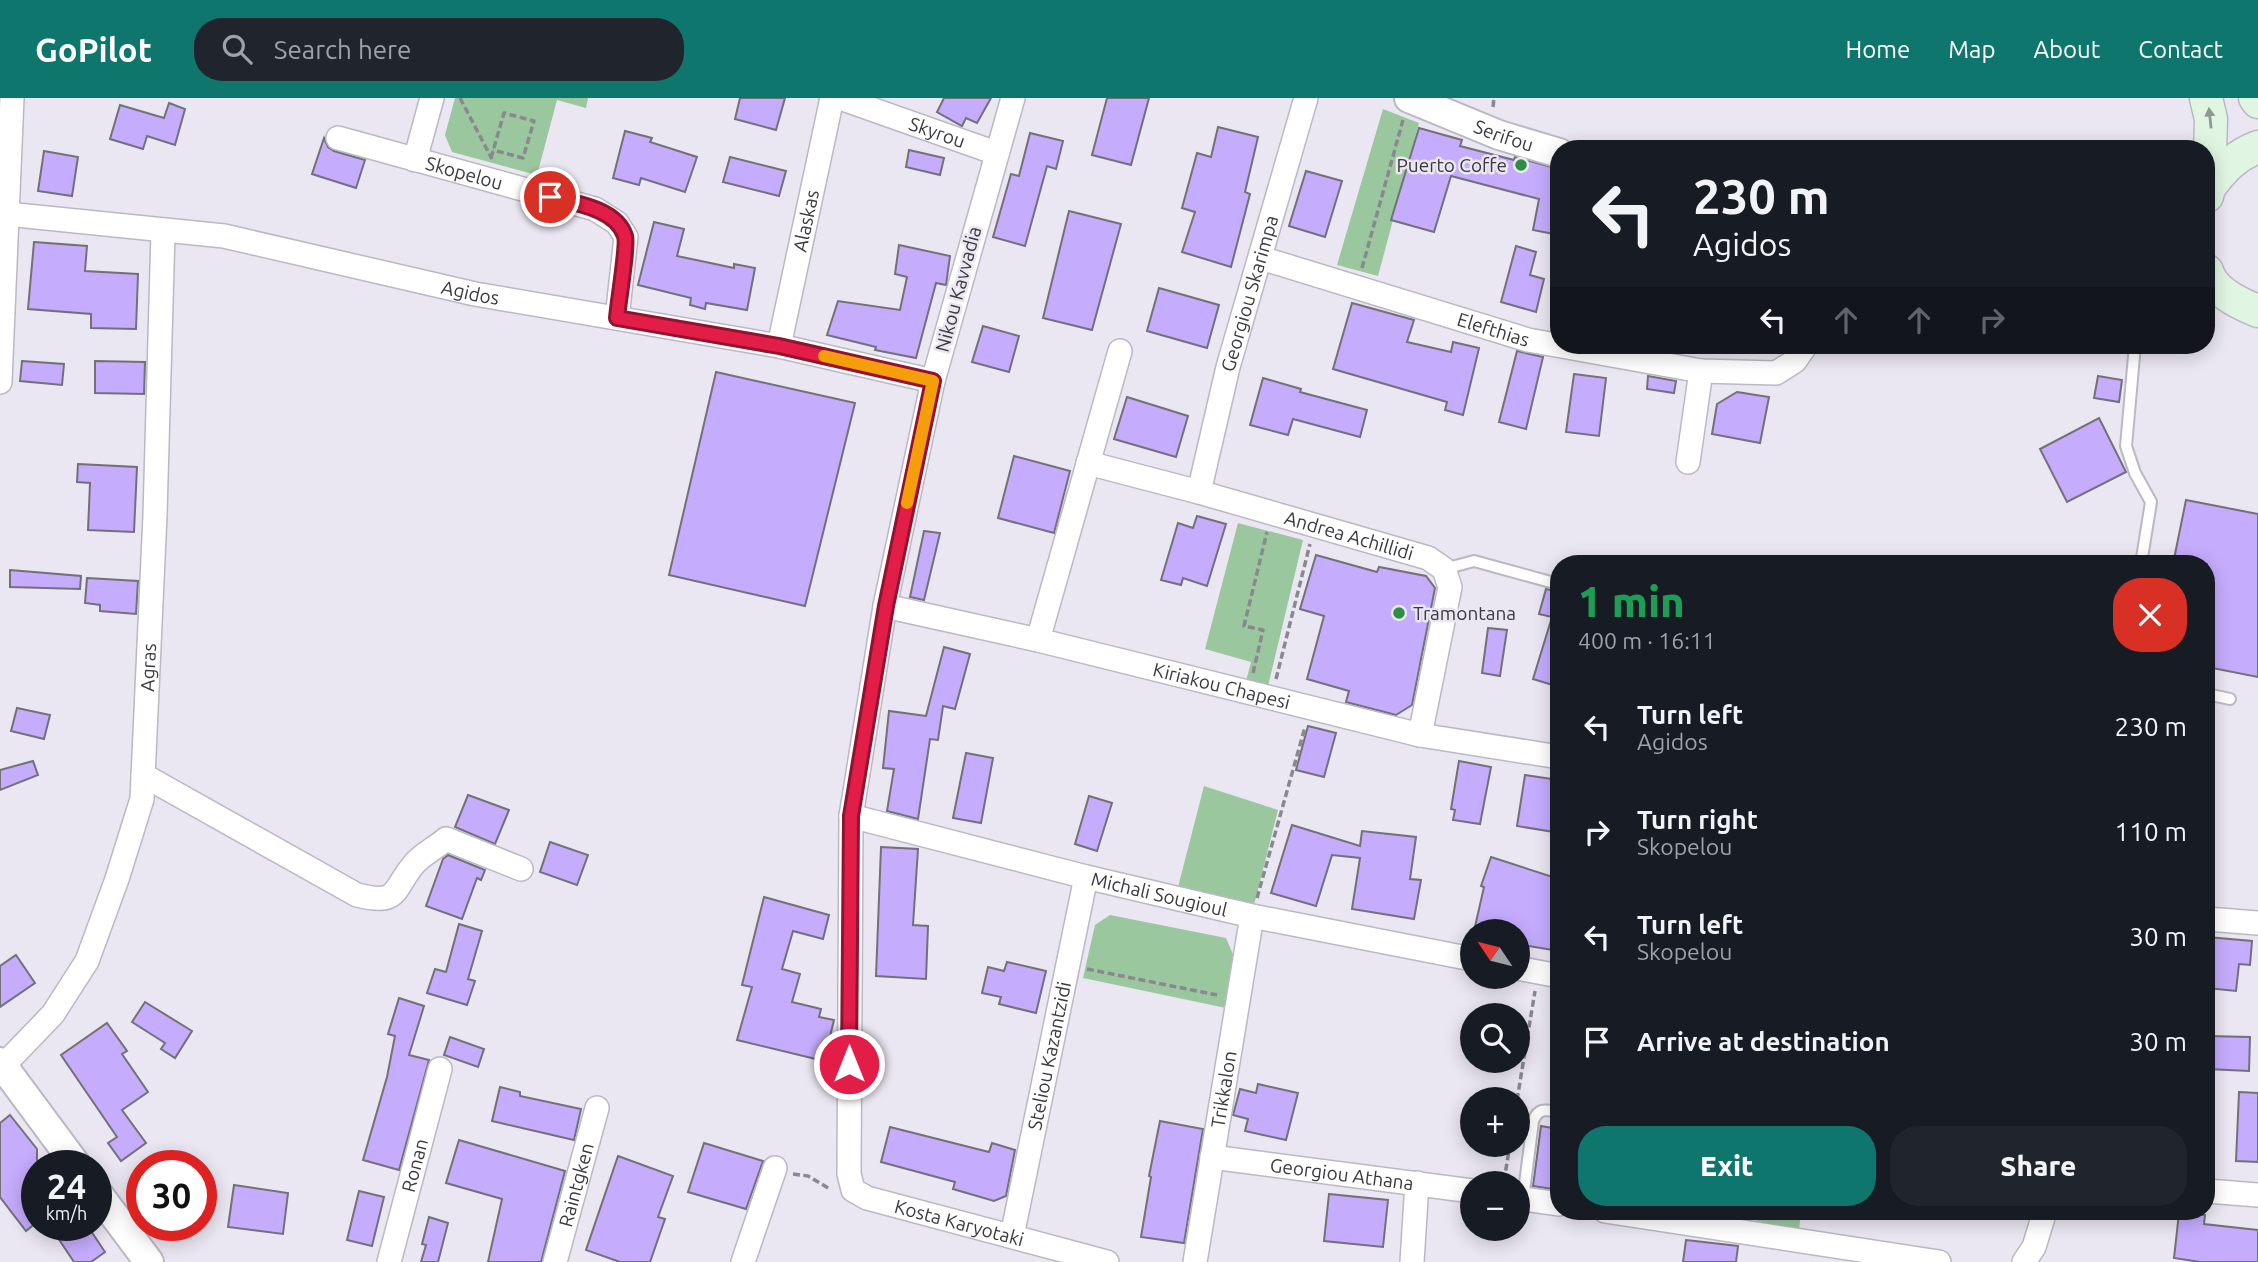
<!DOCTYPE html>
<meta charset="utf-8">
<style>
:root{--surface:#171b24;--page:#20242c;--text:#f1f3f6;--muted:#9ea1a6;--accent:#0f766e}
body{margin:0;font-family:Ubuntu,sans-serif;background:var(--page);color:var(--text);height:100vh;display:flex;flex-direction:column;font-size:26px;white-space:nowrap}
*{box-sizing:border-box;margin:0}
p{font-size:23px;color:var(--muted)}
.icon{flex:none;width:38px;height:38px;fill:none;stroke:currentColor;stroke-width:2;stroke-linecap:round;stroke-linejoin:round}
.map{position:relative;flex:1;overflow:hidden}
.details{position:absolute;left:1550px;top:457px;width:665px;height:665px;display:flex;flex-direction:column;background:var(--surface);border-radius:28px;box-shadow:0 4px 18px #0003}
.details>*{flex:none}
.top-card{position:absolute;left:1550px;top:42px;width:665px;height:214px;border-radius:28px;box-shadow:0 4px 18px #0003;background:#171b24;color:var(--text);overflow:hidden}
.needle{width:46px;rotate:305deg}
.controls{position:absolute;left:1460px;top:821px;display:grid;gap:14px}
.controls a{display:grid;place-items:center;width:70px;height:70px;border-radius:50%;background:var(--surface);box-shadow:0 4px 18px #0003;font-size:35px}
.speed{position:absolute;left:21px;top:1052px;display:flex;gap:14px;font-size:35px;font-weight:700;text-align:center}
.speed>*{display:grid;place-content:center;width:91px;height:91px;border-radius:50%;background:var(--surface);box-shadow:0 4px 18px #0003;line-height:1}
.speed small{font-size:18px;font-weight:400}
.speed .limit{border:10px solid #d22;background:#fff;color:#111}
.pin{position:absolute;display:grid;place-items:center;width:60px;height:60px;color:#fff;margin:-30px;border:4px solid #fff;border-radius:50%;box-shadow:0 2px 7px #0007}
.me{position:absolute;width:77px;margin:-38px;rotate:0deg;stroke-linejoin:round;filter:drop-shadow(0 0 5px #0008)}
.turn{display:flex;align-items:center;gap:24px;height:147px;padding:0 28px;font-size:32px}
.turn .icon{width:91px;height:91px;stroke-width:2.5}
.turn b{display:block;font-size:49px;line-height:60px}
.lanes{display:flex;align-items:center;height:66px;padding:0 28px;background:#0003;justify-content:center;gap:35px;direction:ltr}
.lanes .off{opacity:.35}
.round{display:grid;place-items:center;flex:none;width:74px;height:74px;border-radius:28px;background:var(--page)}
.head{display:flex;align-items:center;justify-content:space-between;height:119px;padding:0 28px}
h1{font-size:42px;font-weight:800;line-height:52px;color:#1e9e55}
.button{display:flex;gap:14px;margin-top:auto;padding:14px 28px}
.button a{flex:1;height:80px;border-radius:28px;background:var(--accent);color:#fff;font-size:28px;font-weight:800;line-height:80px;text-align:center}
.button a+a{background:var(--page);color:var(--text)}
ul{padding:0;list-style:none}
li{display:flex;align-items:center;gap:21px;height:105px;padding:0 28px}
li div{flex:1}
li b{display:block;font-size:26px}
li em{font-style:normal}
header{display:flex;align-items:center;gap:42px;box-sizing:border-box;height:98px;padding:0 35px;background:var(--accent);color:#fff}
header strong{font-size:33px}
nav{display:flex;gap:38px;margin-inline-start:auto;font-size:24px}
.search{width:490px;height:63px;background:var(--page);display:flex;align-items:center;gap:18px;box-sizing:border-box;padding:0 24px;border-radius:28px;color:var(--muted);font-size:26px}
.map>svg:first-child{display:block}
</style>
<header>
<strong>GoPilot</strong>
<div class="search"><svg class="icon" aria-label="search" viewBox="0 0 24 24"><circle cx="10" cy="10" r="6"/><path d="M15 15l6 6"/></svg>Search here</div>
<nav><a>Home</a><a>Map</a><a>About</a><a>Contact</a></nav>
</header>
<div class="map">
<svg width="2258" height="1164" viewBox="0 0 2258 1164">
<rect width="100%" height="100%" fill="#eae7f2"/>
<g fill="#9ac79e">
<path d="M455,0H588L586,10L557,2L537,77L452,54L445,37Z"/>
<path d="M1383,11L1419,25L1378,178L1337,167Z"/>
<path d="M1238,425L1303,442L1268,588L1246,583L1251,564L1205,551Z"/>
<path d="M1204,688L1278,712L1253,811L1177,793Z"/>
<path d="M1110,817L1226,840L1234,859L1226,910L1083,880L1095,827Z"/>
<path d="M1714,1113H1801L1799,1132Z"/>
</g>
<g fill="#c5acfd" stroke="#727079" stroke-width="2">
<path d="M740,0H785L776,32L735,21Z"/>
<path d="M944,0H991L977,25L966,20L962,28L937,14Z"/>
<path d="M1107,0H1149L1131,67L1092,57Z"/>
<path d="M169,5L185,11L175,47L147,38L143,51L110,41L120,7L164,20Z"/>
<path d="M1218,29L1258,39L1245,94L1250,96L1231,169L1182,154L1195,114L1182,110L1197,55L1211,59Z"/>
<path d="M1419,30L1462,42L1460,48L1514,62L1515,59L1559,71V137L1533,132L1539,101L1451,78L1434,134L1391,122Z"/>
<path d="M625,33L652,40L650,44L697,59L685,94L641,80L639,87L613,80Z"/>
<path d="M1030,35L1063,43L1056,71L1047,68L1025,148L993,139L1011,76L1019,78Z"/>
<path d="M324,40L328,49L334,53L365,62L356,90L312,76Z"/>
<path d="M909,52L944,60L940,77L906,69Z"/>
<path d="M44,53L78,59L72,98L38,93Z"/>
<path d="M730,59L786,73L779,98L723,84Z"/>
<path d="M1306,73L1342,83L1325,139L1289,128Z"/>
<path d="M1069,113L1121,126L1092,232L1043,220Z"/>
<path d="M654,124L684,131L677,158L734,170V166L755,170L747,212L706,205L705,211L690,207L691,200L638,187Z"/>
<path d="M34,144L87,148L85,173L138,176L136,231L91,230V216L28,211Z"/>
<path d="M899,147L950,158L946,187L936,185L916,260L875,252L876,249L827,237L838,203L900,212L907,179L895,176Z"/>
<path d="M1516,148L1536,154L1530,177L1544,181L1536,214L1501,204Z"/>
<path d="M1159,190L1219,207L1207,250L1147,233Z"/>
<path d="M1352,205L1414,222L1407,244L1451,254L1453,244L1479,250L1463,317L1445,312L1447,304L1333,271Z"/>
<path d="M983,228L1019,238L1009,274L972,264Z"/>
<path d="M1517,253L1543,259L1526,331L1499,324Z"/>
<path d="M22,263L64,266L62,287L20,283Z"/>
<path d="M95,263L145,264L144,296L95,295Z"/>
<path d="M716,274L855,305L805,508L669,477Z"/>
<path d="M1574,276L1606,280L1599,338L1566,334Z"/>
<path d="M1648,278L1676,283L1674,295L1647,291Z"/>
<path d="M2098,278L2122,282L2119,304L2094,300Z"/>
<path d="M1263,280L1301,291L1300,294L1367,312L1360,339L1293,321L1288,337L1250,327Z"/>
<path d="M1737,294L1769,299L1760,345L1712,336L1717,306Z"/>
<path d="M1127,299L1188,318L1176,359L1114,341Z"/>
<path d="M2099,320L2126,374L2067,404L2040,351Z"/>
<path d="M1014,358L1070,373L1054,435L998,420Z"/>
<path d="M78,366L137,369L134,434L88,432L90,385L77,384Z"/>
<path d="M2186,402L2258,416V579L2207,569V466H2173Z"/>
<path d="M1197,418L1226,426L1207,488L1183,480L1181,487L1161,482L1178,425L1193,430Z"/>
<path d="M924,433L940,435L924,502L910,499Z"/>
<path d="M1316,457L1377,474L1379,469L1426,478L1435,490L1412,607L1396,617L1346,604L1349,593L1307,581L1324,518L1300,511Z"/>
<path d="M10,472L81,478L80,491L10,489Z"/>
<path d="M87,480L138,483L136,516L100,513V507L85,505Z"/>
<path d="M1546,491L1559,494V589L1533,581L1552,519L1539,516Z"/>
<path d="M1488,530L1507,532L1500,578L1482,575Z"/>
<path d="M944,549L970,556L955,611L943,608L938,642L930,641L918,721L887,713L894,671L883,670L889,613L926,618Z"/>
<path d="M17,610L50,617L44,641L11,633Z"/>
<path d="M1308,628L1336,635L1324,679L1296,672Z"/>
<path d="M966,655L993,660L981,725L953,720Z"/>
<path d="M33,663L38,677L0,692V672Z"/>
<path d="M1459,663L1491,669L1480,726L1453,722L1455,712L1451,711Z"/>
<path d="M1525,677L1559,682V703L1554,734L1517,728Z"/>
<path d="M468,697L509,712L495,746L455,729Z"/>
<path d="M1089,698L1112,705L1097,753L1075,746Z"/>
<path d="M1292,727L1360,748L1362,733L1416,739L1410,781L1421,782L1414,821L1352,811L1360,760L1332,757L1316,808L1271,795Z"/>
<path d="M550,744L588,757L577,787L540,774Z"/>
<path d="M881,749L918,751L913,827L928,828L926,881L876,878Z"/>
<path d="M448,757L485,772L481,782L477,780L462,821L426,808L443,761Z"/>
<path d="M1491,759L1559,781V853L1517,846V833H1474L1484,789L1481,788Z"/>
<path d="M764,799L829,817L823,841L793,833L782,871L800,876L792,904L821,911L819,919L834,922L824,963L737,942L752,889L742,887Z"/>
<path d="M459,826L482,833L468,881L475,883L467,907L427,895L435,871L446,874Z"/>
<path d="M2207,839L2252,843L2250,867L2239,866L2236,893L2207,890Z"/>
<path d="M16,857L35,885L0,909V868Z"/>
<path d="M1007,864L1046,873L1036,915L999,906L1001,899L982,895L988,869L1004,873Z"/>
<path d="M399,900L424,908L409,957L429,962L399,1072L363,1062L387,979L395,938L388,936Z"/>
<path d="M145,904L192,933L175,960L161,951L165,945L132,924Z"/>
<path d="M107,925L127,953L122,956L148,994L122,1012L146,1045L121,1063L108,1045L117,1039L61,957Z"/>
<path d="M2207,938L2250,939L2249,973L2207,971Z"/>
<path d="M450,939L484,951L478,969L444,957Z"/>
<path d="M1258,986L1298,995L1286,1042L1245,1033L1248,1021L1233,1017L1240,991L1256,995Z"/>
<path d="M500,989L520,994V998L581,1011L574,1042L492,1023Z"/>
<path d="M2239,994L2258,995V1064L2236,1063Z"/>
<path d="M10,1017L37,1051V1124L26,1133L0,1099V1025Z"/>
<path d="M1160,1023L1203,1031L1184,1145L1141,1139L1151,1079L1149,1078Z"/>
<path d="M1541,1028L1559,1031V1092L1533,1088Z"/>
<path d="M890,1029L989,1054L992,1045L1015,1052L1006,1098L994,1103L953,1091L955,1084L881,1064Z"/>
<path d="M459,1042L565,1073L541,1164H488L502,1101L446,1085Z"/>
<path d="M704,1045L763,1063L746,1111L688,1094Z"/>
<path d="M618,1058L673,1078L658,1119L665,1121L650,1164H620L586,1152Z"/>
<path d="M234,1087L288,1095L283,1136L228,1129Z"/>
<path d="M359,1093L384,1099L372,1148L347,1142Z"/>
<path d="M1329,1096L1388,1102L1383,1149L1324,1143Z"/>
<path d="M2179,1115L2205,1117L2204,1126L2258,1132V1164H2200L2174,1160Z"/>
<path d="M429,1119L448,1125L438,1164H421L426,1147L422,1146Z"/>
<path d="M77,1127H87L105,1154L91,1164H74L58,1140Z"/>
<path d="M1686,1142L1738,1148L1736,1164H1683Z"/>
</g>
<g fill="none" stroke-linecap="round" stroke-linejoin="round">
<defs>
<g id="service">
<path d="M2135,247L2126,348L2135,375L2151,404L2141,466"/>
<path d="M1444,471L1474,463L1558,486"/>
<path d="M2207,596L2230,601"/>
<path d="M1523,1101L1533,1023C1539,1009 1546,1012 1559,1014"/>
</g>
<g id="minor">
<path id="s1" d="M840,0L996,55"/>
<path id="s2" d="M1013,0L933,283L885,508L851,718L849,1076L853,1092L867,1100L1107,1164"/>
<path id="s3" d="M338,40L595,111L617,125L626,139L617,220"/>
<path d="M415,62L432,0"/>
<path id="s4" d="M7,116L224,138L475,196L779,248L933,283"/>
<path id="s5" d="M1261,160L1528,242L1701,273L1776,275L1795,263L1806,247"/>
<path id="s6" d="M779,248L832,0"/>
<path d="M0,284L12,0"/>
<path d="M1688,364L1701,273"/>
<path id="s7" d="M1088,365L1199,394L1428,460L1444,471L1450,489L1420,637"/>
<path id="s8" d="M1199,394L1228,269L1306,0"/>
<path id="s9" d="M885,508L1038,542L1420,637L1559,659"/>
<path d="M1038,542L1120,253"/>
<path d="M143,677L357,797C401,808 392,791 415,765C423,756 437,749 446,741L521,771"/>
<path id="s10" d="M851,718L1086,779L1252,818L1472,861"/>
<path d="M2207,821L2258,825"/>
<path d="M1517,870L1559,878"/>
<path id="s11" d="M3,968L53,916L87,863L117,781L142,701L155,417L163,134"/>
<path id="s12" d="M1212,1059L1472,1093"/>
<path d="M2207,1093L2258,1097"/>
<path d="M1517,1100L1559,1106"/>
<path d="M1605,1113L1939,1164"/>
<path id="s13" d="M1012,1138L1086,779"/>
<path id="s14" d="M389,1164L440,971"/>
<path id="s15" d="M555,1164L597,1010"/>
<path d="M743,1164L775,1070"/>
<path id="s16" d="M1195,1164L1252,818"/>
<path d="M1412,1164L1417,1085"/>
<path d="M2024,1164L2034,1149L2045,1113"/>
</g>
<g id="tertiary">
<path id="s17" d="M1409,0L1499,37L1559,55"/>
<path d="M0,964L77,1068"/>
<path d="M96,1093L149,1164"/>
</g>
<g id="secondary">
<path d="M2206,0L2211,21L2209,90L2207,98"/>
<path d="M2255,0L2258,4"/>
<path d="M2209,90C2223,71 2236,57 2258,49"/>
<path d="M2207,173C2213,193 2240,206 2258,213"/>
</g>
</defs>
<use href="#service" stroke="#bbb8c3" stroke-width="14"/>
<use href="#minor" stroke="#bbb8c3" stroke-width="26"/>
<use href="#tertiary" stroke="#bbb8c3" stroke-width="32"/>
<use href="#secondary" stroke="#bbb8c3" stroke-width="35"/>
<g stroke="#8a888f" stroke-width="3.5" stroke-dasharray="7 3.5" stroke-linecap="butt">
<path d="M460,0L492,61"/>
<path d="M1493,9L1494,0"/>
<path d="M491,60L504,15L534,23L523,60L493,52"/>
<path d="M1362,170L1403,22"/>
<path d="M1253,575L1263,532L1244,528L1267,434"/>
<path d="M1276,581L1310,446"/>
<path d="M1257,800L1305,629"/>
<path d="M1087,871L1217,897"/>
<path d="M1517,1002L1535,893"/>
<path d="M793,1076L808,1078L830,1091"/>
<path d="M1504,1083L1510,1046"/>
</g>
<use href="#service" stroke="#fff" stroke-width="10"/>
<use href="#minor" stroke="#fff" stroke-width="23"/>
<use href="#tertiary" stroke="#fff" stroke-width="28"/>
<use href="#secondary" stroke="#e1f5e3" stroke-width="32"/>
</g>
<defs><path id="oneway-solid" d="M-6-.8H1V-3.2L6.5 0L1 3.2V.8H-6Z" transform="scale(1.75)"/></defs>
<use fill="#8e9790" href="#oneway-solid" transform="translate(2210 20) rotate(-96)"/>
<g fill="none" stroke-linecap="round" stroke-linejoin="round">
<defs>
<path id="route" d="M550,99C574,105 616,110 625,138C628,147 618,206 617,220L779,248L933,283L886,508L851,718L849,966"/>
</defs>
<use href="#route" stroke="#92132f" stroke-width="18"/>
<use href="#route" stroke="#e11d48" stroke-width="12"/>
<path stroke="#f59e0b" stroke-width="12" d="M824,258L933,283L907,405"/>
</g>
<g fill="#2e8e41" stroke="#eae7f2" stroke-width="2.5">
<circle cx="1521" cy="67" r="7"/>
<circle cx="1399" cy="515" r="7"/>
</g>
<g text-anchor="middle" stroke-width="5" stroke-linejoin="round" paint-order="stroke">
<g font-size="19" fill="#3a393d" stroke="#eae7f2">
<text dy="7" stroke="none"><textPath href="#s1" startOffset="103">Skyrou</textPath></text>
<text dy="7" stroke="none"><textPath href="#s17" startOffset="102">Serifou</textPath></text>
<text dy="7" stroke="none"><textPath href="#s3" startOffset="131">Skopelou</textPath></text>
<text dy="7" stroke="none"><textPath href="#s6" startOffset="128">Alaskas</textPath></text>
<text transform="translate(958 191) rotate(-75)" y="7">Nikou Kavvadia</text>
<text dy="7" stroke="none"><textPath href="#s4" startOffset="471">Agidos</textPath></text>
<text dy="7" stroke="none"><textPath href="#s8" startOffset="205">Georgiou Skarimpa</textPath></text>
<text dy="7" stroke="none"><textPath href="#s5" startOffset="243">Elefthias</textPath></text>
<text dy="7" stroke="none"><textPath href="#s7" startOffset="271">Andrea Achillidi</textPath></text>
<text dy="7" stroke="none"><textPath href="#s11" startOffset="438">Agras</textPath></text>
<text dy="7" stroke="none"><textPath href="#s9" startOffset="346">Kiriakou Chapesi</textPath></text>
<text dy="7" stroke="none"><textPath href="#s10" startOffset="318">Michali Sougioul</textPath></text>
<text dy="7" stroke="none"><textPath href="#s13" startOffset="184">Steliou Kazantzidi</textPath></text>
<text dy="7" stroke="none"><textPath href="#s16" startOffset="175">Trikkalon</textPath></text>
<text dy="7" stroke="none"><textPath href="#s14" startOffset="100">Ronan</textPath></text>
<text dy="7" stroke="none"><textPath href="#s12" startOffset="131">Georgiou Athana</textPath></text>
<text dy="7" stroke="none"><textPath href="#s15" startOffset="80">Raintgken</textPath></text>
<text dy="7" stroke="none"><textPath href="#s2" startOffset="1223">Kosta Karyotaki</textPath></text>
</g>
<g font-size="19" fill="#3a393d" stroke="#eae7f2" text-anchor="end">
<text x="1507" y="74">Puerto Coffe</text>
<text x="1413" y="522" text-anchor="start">Tramontana</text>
</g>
</g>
</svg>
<div class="controls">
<a><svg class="needle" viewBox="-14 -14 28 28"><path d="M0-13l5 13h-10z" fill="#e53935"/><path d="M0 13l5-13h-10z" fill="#9ea1a6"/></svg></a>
<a><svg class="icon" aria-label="search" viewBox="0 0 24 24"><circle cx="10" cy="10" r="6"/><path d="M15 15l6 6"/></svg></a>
<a>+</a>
<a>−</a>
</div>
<div class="speed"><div>24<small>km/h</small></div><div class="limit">30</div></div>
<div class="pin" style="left:550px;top:99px;background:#d93025"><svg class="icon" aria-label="arrive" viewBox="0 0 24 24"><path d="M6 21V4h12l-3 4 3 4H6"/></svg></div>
<svg class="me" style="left:849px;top:966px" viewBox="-20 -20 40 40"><circle r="17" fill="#e11d48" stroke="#fff" stroke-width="3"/><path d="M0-11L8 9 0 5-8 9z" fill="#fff"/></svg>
<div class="top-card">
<div class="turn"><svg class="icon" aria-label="left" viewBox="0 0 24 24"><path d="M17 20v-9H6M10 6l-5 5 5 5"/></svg><div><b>230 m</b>Agidos</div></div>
<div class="lanes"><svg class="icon" aria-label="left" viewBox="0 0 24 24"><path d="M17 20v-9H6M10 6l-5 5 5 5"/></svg><svg class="icon off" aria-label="ahead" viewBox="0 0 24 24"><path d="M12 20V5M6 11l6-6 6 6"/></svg><svg class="icon off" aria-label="ahead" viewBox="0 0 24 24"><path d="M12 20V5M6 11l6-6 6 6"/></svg><svg class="icon off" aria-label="right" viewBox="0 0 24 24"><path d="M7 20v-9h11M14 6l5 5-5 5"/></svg></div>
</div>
<section class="details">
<div class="head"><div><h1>1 min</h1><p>400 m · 16:11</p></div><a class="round" style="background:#d93025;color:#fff"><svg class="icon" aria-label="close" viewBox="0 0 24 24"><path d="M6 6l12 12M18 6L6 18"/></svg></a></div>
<ul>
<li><svg class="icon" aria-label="left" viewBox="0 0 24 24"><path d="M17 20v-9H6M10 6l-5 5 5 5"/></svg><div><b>Turn left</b><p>Agidos</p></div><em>230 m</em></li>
<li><svg class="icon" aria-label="right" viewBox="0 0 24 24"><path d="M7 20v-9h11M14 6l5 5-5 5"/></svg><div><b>Turn right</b><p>Skopelou</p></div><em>110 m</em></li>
<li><svg class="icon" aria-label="left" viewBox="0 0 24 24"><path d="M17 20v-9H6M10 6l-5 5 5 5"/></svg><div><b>Turn left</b><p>Skopelou</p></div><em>30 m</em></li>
<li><svg class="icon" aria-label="arrive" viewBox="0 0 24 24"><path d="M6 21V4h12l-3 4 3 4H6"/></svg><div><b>Arrive at destination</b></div><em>30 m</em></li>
</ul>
<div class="button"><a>Exit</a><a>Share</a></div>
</section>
</div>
